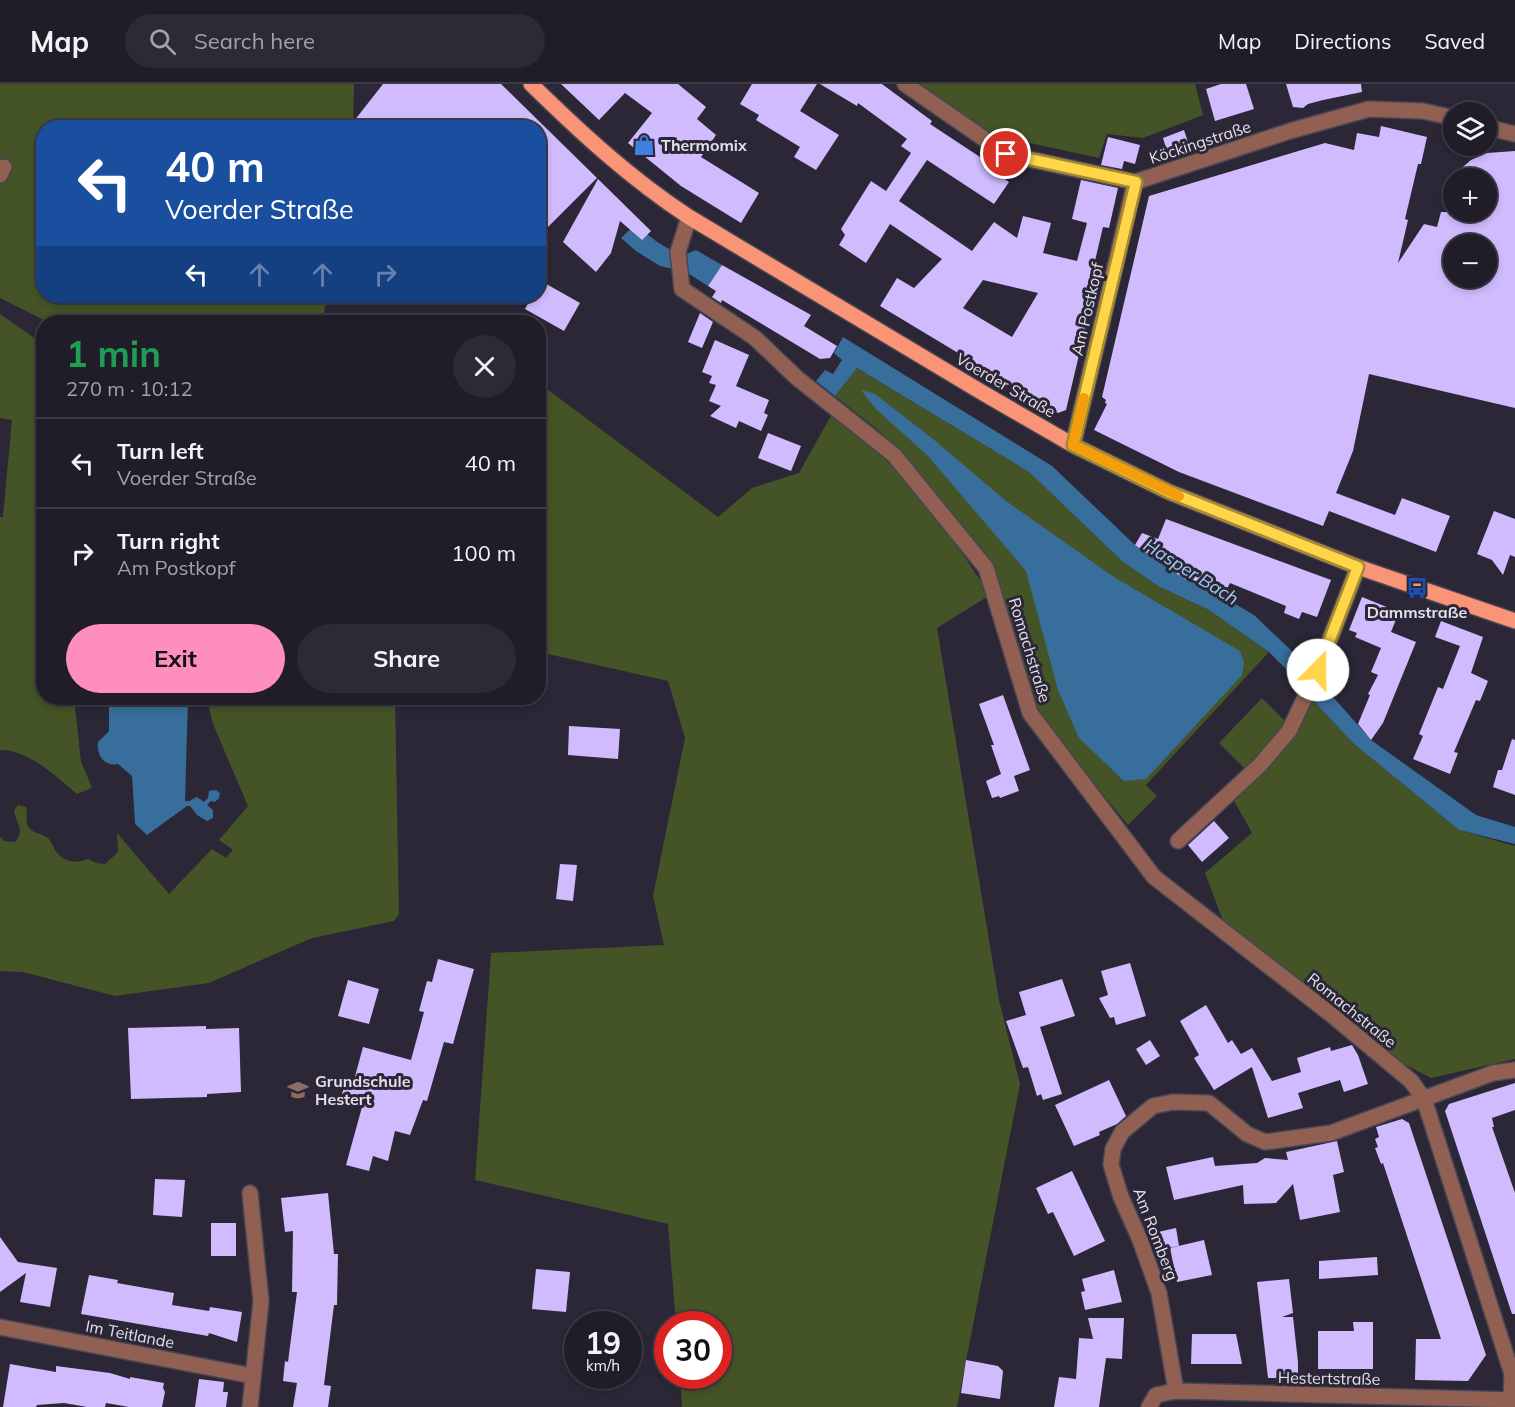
<!DOCTYPE html>
<meta charset="utf-8">
<style>
:root{--surface:#201d29;--page:#2d2a35;--text:#f1f3f6;--muted:#a2a2a8;--line:#3d3b46;--accent:#fd8ebe}
body{margin:0;font-family:Mulish,sans-serif;background:var(--page);color:var(--text);height:100vh;display:flex;flex-direction:column;font-size:22px;white-space:nowrap}
*{box-sizing:border-box;margin:0}
p{font-size:20px;color:var(--muted)}
.icon{flex:none;width:33px;height:33px;fill:none;stroke:currentColor;stroke-width:2;stroke-linecap:round;stroke-linejoin:round}
.map{position:relative;flex:1;overflow:hidden}
.panel{position:absolute;left:36px;top:231px;width:510px;height:390px;display:flex;flex-direction:column;background:var(--surface);border-radius:24px;box-shadow:0 3px 9px #0003,0 0 0 2px var(--line)}
.panel>*{flex:none}
.top-card{position:absolute;left:36px;top:36px;width:510px;height:183px;border-radius:24px;box-shadow:0 3px 9px #0003,0 0 0 2px var(--line);background:#1a4fa0;color:#fff;overflow:hidden}
.controls{position:absolute;left:1443px;top:18px;display:grid;gap:12px}
.controls a{display:grid;place-items:center;width:54px;height:54px;border-radius:50%;background:var(--surface);box-shadow:0 3px 9px #0003,0 0 0 2px var(--line);font-size:30px}
.speed{position:absolute;left:564px;top:1227px;display:flex;gap:12px;font-size:30px;font-weight:700;text-align:center}
.speed>*{display:grid;place-content:center;width:78px;height:78px;border-radius:50%;background:var(--surface);box-shadow:0 3px 9px #0003,0 0 0 2px var(--line);line-height:1}
.speed small{font-size:15px;font-weight:400}
.speed .limit{border:9px solid #d22;background:#fff;color:#111}
.pin{position:absolute;display:grid;place-items:center;width:51px;height:51px;color:#fff;margin:-26px;border:3px solid #fff;border-radius:50%;box-shadow:0 2px 6px #0007}
.me{position:absolute;width:66px;margin:-33px;rotate:22deg;stroke-linejoin:round;filter:drop-shadow(0 0 4px #0008)}
.turn{display:flex;align-items:center;gap:21px;height:126px;padding:0 30px;font-size:27px}
.turn .icon{width:78px;height:78px;stroke-width:2.5}
.turn b{display:block;font-size:42px;line-height:51px}
.lanes{display:flex;align-items:center;height:57px;padding:0 30px;background:#0003;justify-content:center;gap:30px;direction:ltr}
.lanes .off{opacity:.35}
.round{display:grid;place-items:center;flex:none;width:63px;height:63px;border-radius:32px;background:var(--page)}
.summary{display:flex;align-items:center;justify-content:space-between;height:102px;padding:0 30px}
h1{font-size:36px;font-weight:700;line-height:45px;color:#1e9e55}
.cta{display:flex;gap:12px;margin-top:auto;padding:12px 30px}
.cta a{flex:1;height:69px;border-radius:36px;background:var(--accent);color:#111;font-size:24px;font-weight:700;line-height:69px;text-align:center}
.cta a+a{background:var(--page);color:var(--text)}
ul{padding:0;list-style:none}
li{display:flex;align-items:center;gap:18px;height:90px;padding:0 30px;border-top:2px solid var(--line)}
li div{flex:1}
li b{display:block;font-size:22px}
li em{font-style:normal}
header{display:flex;align-items:center;gap:36px;box-sizing:border-box;height:84px;padding:0 30px;background:var(--surface);border-bottom:2px solid var(--line)}
header strong{font-size:28px}
nav{display:flex;gap:33px;margin-inline-start:auto;font-size:21px}
.search{width:420px;height:54px;background:var(--page);display:flex;align-items:center;gap:15px;box-sizing:border-box;padding:0 21px;border-radius:33px;color:var(--muted);font-size:22px}
.map>svg:first-child{display:block}
</style>
<header>
<strong>Map</strong>
<div class="search"><svg class="icon" aria-label="search" viewBox="0 0 24 24"><circle cx="10" cy="10" r="6"/><path d="M15 15l6 6"/></svg>Search here</div>
<nav><a>Map</a><a>Directions</a><a>Saved</a></nav>
</header>
<div class="map">
<svg width="1515" height="1323" viewBox="0 0 1515 1323">
<rect width="100%" height="100%" fill="#2b2737"/>
<g fill="#455426">
<path d="M0,0H354L353,43L44,44V212H327L322,238H48L0,214Z"/>
<path d="M919,0H1195L1203,31L1143,54L1107,50L1099,74L993,51Z"/>
<path d="M0,230L43,260L44,614H74L81,677L92,704L77,710C57,693 28,665 0,666V433H3L12,336L0,334Z"/>
<path d="M857,284L1029,388L1123,478L1158,502L1209,526L1269,568L1146,701L1157,712L1128,741L1037,630L995,498L927,398L878,346L835,312Z"/>
<path d="M547,305L718,433L752,404L799,389L833,328L923,410L990,511L937,544L999,916L1020,1000L957,1323H682L680,1292H718V1240H676L668,1140L475,1096L491,869L664,861L653,812L685,654L668,597L539,568V320Z"/>
<path d="M1309,612L1353,659L1459,746L1515,762V975L1431,994L1402,979L1225,842L1205,789L1252,749L1233,715L1289,659Z"/>
<path d="M207,614H395L399,830L394,837L312,854L209,899L115,912L23,888L0,887V753L4,757L15,758C26,746 16,740 14,727L18,721L26,723C28,729 25,736 28,742C32,750 42,749 48,754C51,757 53,762 55,766C64,779 75,780 88,775L96,779L105,780L118,768L117,749L169,810L212,765L226,774L233,766L219,756L248,722L213,640Z"/>
<path d="M1262,614L1289,641L1245,685L1219,659Z"/>
</g>
<g fill="#386e9c">
<path d="M636,140C650,154 664,164 683,171L696,166L722,181L708,202L686,188L660,182L636,167L621,154Z"/>
<path d="M843,253L1052,382L1135,461L1186,496L1208,504L1254,531L1297,572L1371,656L1476,731L1515,743V760L1459,746L1353,659L1309,612L1293,592L1269,568L1209,526L1158,502L1123,478L1029,388L857,284L835,312L816,297L825,286L833,290L842,276L834,269Z"/>
<path d="M861,306L875,310L933,355L1006,417L1114,493L1240,567L1244,578L1242,591L1146,695L1124,697L1079,654L1058,606L1026,487L928,372L876,325Z"/>
<path d="M109,614H188L185,717H189L197,713L204,718L208,714L209,707L216,706L220,709L219,714L215,718L211,717L207,721L213,726V734L207,737L197,731L190,722H187L147,751L135,740L132,692L118,680C104,683 96,670 98,658L109,647Z"/>
</g>
<g fill="#cfbbfe" fill-rule="evenodd">
<path d="M383,0H501L597,94L538,153V44H363L354,37Z"/>
<path d="M561,0H678L706,23L697,35L716,51L701,73L759,109L741,139L681,102L628,59L652,29L625,9L599,36Z"/>
<path d="M752,0H817L800,27L839,51L816,86L794,73L800,63L756,36L759,31L740,20Z"/>
<path d="M820,0H882L932,37L930,40L980,73L1006,80L1002,93L1009,98L994,120L927,76L899,117L972,167L994,138L1017,154L1023,132L1051,139L1043,169L1077,177L1087,139L1072,135L1081,96L1118,104L1109,144L1103,143L1089,202L1095,203L1066,326L1058,329L880,222L897,194L914,204L942,175L890,140L866,179L839,161L845,151L841,145L871,97L886,107L911,69L901,62L907,55L858,19L857,22ZM983,196L1038,209L1012,253L963,224Z"/>
<path d="M1221,0H1246L1254,25L1215,37L1206,5Z"/>
<path d="M1286,0H1361L1362,8L1323,16L1308,20L1303,24L1293,23Z"/>
<path d="M1381,42L1427,53L1421,80H1418L1405,135L1408,136L1398,179L1424,140L1437,143L1441,128H1486V94H1450L1471,76L1487,69L1515,67V324L1369,290L1353,367L1336,409L1395,431L1402,414L1450,432L1436,468L1329,427L1323,442L1179,388L1094,346L1107,320L1105,319L1106,316L1102,313L1149,112L1325,59L1354,66L1357,49L1379,53ZM1454,160H1486V194H1454Z"/>
<path d="M1184,46L1190,64L1168,71L1163,54Z"/>
<path d="M1108,53L1140,61L1135,80L1124,77L1122,85L1101,81Z"/>
<path d="M598,95L651,147L642,156L620,137L611,169L596,188L563,158Z"/>
<path d="M722,181L811,231L804,242L837,262L830,274L820,275L722,216L721,219L712,213L716,207L708,202Z"/>
<path d="M541,197L580,219L564,247L525,225L532,212H538V201Z"/>
<path d="M700,229L713,238L702,264L688,258Z"/>
<path d="M715,256L749,271L736,302L769,316L764,329L768,331L761,347L739,337L736,344L710,332L721,322L709,317L716,301L709,299L712,292L702,288Z"/>
<path d="M768,349L801,362L791,387L758,374Z"/>
<path d="M1494,427L1515,435V473L1510,471L1503,491L1492,476L1477,470Z"/>
<path d="M1166,435L1331,496L1317,533L1302,528L1299,535L1284,529L1286,522L1230,499L1223,512L1188,493L1186,496L1135,461L1142,449L1158,455Z"/>
<path d="M1362,513L1399,528L1391,548L1416,558L1383,639L1371,656L1358,640L1370,611L1368,610L1378,591L1371,588L1381,564L1355,553L1357,549L1349,546Z"/>
<path d="M1441,537L1483,553L1471,589L1488,597L1480,617L1476,616L1454,668L1458,669L1450,690L1413,675L1423,652L1419,650L1438,603L1443,605L1460,562L1435,553Z"/>
<path d="M1003,611L1030,686L1014,692L1019,707L1000,714L999,712L992,714L986,697L1001,690L991,661H994L979,620Z"/>
<path d="M569,642L620,645L618,675L568,671Z"/>
<path d="M1512,655L1515,656V711L1493,703L1498,686H1502Z"/>
<path d="M1214,737L1229,754L1202,778L1188,761Z"/>
<path d="M560,780L577,781L573,817L556,815Z"/>
<path d="M438,875L474,885L453,960L444,958L427,1017L423,1016L410,1051L395,1047L388,1077L373,1072L369,1087L346,1081L362,1023L340,1016L347,994L354,996L363,963L411,976L424,928L419,927L427,897L432,898Z"/>
<path d="M1130,879L1146,932L1116,941L1114,933L1110,934L1099,914L1108,911L1101,887Z"/>
<path d="M1062,895L1075,932L1040,943L1062,1010L1043,1016L1041,1010L1037,1012L1028,983L1023,984L1006,937L1026,931L1019,908Z"/>
<path d="M348,896L379,905L369,940L338,932Z"/>
<path d="M1206,921L1228,959L1232,956L1241,970L1252,964L1272,997L1301,988L1297,974L1330,963L1331,967L1352,961L1358,971L1368,1000L1344,1008L1340,996L1298,1009L1303,1024L1268,1034L1252,983L1214,1006L1194,974L1199,971L1180,937Z"/>
<path d="M206,942V945L239,944L241,1008L207,1010V1013L131,1015L128,944Z"/>
<path d="M1150,956L1160,972L1146,981L1136,965Z"/>
<path d="M1109,996L1126,1032L1117,1040L1099,1048L1100,1051L1074,1062L1055,1021Z"/>
<path d="M1515,999V1026L1492,1034L1494,1043H1492L1515,1109V1230H1512L1445,1027L1449,1020Z"/>
<path d="M1402,1035L1409,1039L1486,1271L1468,1297L1415,1296L1416,1255H1441L1383,1079L1381,1080L1375,1064L1378,1063L1375,1055L1379,1053L1376,1043Z"/>
<path d="M1337,1057L1344,1088L1333,1091L1340,1128L1300,1136L1293,1100L1276,1119L1244,1120L1243,1101L1174,1116L1166,1083L1213,1073L1215,1082L1257,1079L1265,1074L1288,1076L1286,1068Z"/>
<path d="M1072,1087L1105,1157L1074,1172L1053,1128L1048,1130L1036,1104Z"/>
<path d="M155,1095L185,1096L182,1133L153,1131Z"/>
<path d="M328,1109L334,1170H338L337,1221H334L324,1301L331,1302L328,1323H293L297,1299L283,1297L285,1277L288,1278L297,1208H292L293,1147L285,1148L281,1114Z"/>
<rect x="211" y="1139" width="25" height="33"/>
<path d="M1176,1144L1179,1162L1162,1165L1158,1148Z"/>
<path d="M0,1153L18,1178L57,1184L50,1223L20,1218L26,1189L0,1208Z"/>
<path d="M1204,1156L1212,1191L1177,1198L1170,1164Z"/>
<path d="M1377,1173L1378,1191L1319,1195V1177Z"/>
<path d="M536,1185L570,1188L566,1228L532,1225Z"/>
<path d="M1114,1186L1122,1218L1085,1226L1081,1208L1085,1207L1082,1195Z"/>
<path d="M89,1191L118,1196L117,1199L174,1209L172,1221L209,1227L210,1223L242,1228L237,1258L209,1249L208,1252L81,1230Z"/>
<path d="M1289,1195L1293,1229L1282,1233H1293L1298,1278V1294H1268L1257,1198Z"/>
<path d="M1088,1234H1124L1122,1275L1106,1274L1099,1323H1054L1059,1293L1076,1295L1079,1254L1093,1255Z"/>
<path d="M1353,1238H1373V1285H1318V1247H1354Z"/>
<path d="M1192,1250H1236L1242,1280H1191Z"/>
<path d="M966,1276L998,1282L1003,1287L1000,1315L961,1309Z"/>
<path d="M10,1280L56,1288V1282L110,1289L130,1295V1293L164,1299L163,1304L165,1308L162,1323H129L106,1319L105,1323H87L64,1319L37,1321L36,1323H3Z"/>
<path d="M199,1295L224,1298L223,1308H228L226,1323H195Z"/>
</g>
<g fill="none" stroke-linecap="round" stroke-linejoin="round">
<defs>
<g id="minor">
<path d="M905,0L1006,70L1135,98L1290,47L1369,25L1423,27L1454,34"/>
<path d="M1486,43L1515,50"/>
<path d="M0,91L4,83"/>
<path d="M689,133L678,168L682,205L755,254L797,294L894,371L986,484L1030,629L1154,793L1333,932L1411,997L1424,1015L1512,1290L1511,1315L1507,1323"/>
<path d="M1073,361L1135,98"/>
<path d="M1178,757L1260,681L1289,647L1318,586L1358,483"/>
<path d="M0,1243L253,1292"/>
<path d="M1176,1307L1159,1209L1140,1156L1121,1113L1111,1081L1113,1065L1122,1048L1153,1022L1173,1018L1209,1019L1247,1050L1265,1058L1331,1049L1493,989L1515,986"/>
<path d="M250,1323L261,1217L250,1109"/>
<path d="M1149,1323L1156,1311L1176,1307L1515,1316"/>
</g>
<path id="major" d="M531,0C581,49 631,95 689,133L983,309L1073,361L1118,383L1169,408L1358,483L1515,537"/>
</defs>
<use href="#minor" stroke="#484554" stroke-width="18"/>
<use href="#major" stroke="#484554" stroke-width="18"/>
<use href="#minor" stroke="#926052" stroke-width="15"/>
<use href="#major" stroke="#fa9477" stroke-width="15"/>
</g>
<g fill="none" stroke-linecap="round" stroke-linejoin="round">
<defs>
<path id="route" d="M1006,70L1136,98L1073,361L1169,408L1358,483L1318,586"/>
</defs>
<use href="#route" stroke="#a68a30" stroke-width="15"/>
<use href="#route" stroke="#ffd54a" stroke-width="10"/>
<path stroke="#f59e0b" stroke-width="10" d="M1084,314L1073,361L1179,412"/>
</g>
<defs>
<symbol id="shop-bare" viewBox="-9 -9 18 18"><path d="M-5-2.5h2.3a2.7 3.5 0 0 1 5.4 0H5L5.5 6h-11ZM-1.5-2.5h3a1.5 2.3 0 0 0-3 0Z" fill="#3f7fe0" stroke="#2b2737" stroke-width="2.5" paint-order="stroke"/></symbol>
<symbol id="bus-bare" viewBox="-9 -9 18 18"><path d="M-5-6H5V4H4V6H2V4H-2V6H-4V4H-5ZM-3.5-4V0h7V-4ZM-3.5 1.2v1.5H-2V1.2ZM2 1.2v1.5H3.5V1.2Z" fill="#1a4fb4" stroke="#2b2737" stroke-width="2.5" paint-order="stroke"/></symbol>
<symbol id="school-bare" viewBox="-9 -9 18 18"><path d="M0-5L7-2L0 1L-7-2ZM-4 1L0 2.5L4 1V4Q0 6-4 4Z" fill="#8d6e63" stroke="#2b2737" stroke-width="2.5" paint-order="stroke"/></symbol>
</defs>
<g fill-rule="evenodd">
<use href="#shop-bare" x="629" y="46" width="30" height="30"/>
<use href="#bus-bare" x="1402" y="489" width="30" height="30"/>
<use href="#school-bare" x="283" y="991" width="30" height="30"/>
</g>
<g text-anchor="middle" stroke-width="6" stroke-linejoin="round" paint-order="stroke">
<g font-size="16" fill="#e3e0eb" stroke="#2b2737">
<text transform="translate(1200 58) rotate(-18)" y="6">Köckingstraße</text>
<text transform="translate(1087 225) rotate(-77)" y="6">Am Postkopf</text>
<text transform="translate(1006 301) rotate(30)" y="6">Voerder Straße</text>
<text transform="translate(1030 566) rotate(73)" y="6">Romachstraße</text>
<text transform="translate(1352 926) rotate(39)" y="6">Romachstraße</text>
<text transform="translate(1156 1150) rotate(69)" y="6">Am Romberg</text>
<text transform="translate(130 1250) rotate(11)" y="6">Im Teitlande</text>
<text transform="translate(1329 1294) rotate(1)" y="6">Hestertstraße</text>
</g>
<g font-size="16" font-weight="bold" fill="#e3e0eb" stroke="#2b2737" text-anchor="start">
<text x="661" y="67">Thermomix</text>
<text x="1417" y="534" text-anchor="middle">Dammstraße</text>
<text x="315" y="1003">Grundschule<tspan x="315" dy="18">Hestert</tspan></text>
</g>
<g font-size="18" font-style="italic" fill="#a2cef7" stroke="#2b2737">
<text transform="translate(1191 488) rotate(32)" y="6">Hasper Bach</text>
</g>
</g>
</svg>
<div class="controls">
<a><svg class="icon" aria-label="layers" viewBox="0 0 24 24"><path d="M12 4l9 5-9 5-9-5zM3 14l9 5 9-5"/></svg></a>
<a>+</a>
<a>−</a>
</div>
<div class="speed"><div>19<small>km/h</small></div><div class="limit">30</div></div>
<div class="pin" style="left:1006px;top:70px;background:#d93025"><svg class="icon" aria-label="arrive" viewBox="0 0 24 24"><path d="M6 21V4h12l-3 4 3 4H6"/></svg></div>
<svg class="me" style="left:1318px;top:586px" viewBox="-20 -20 40 40"><circle r="19" fill="#fff"/><path d="M0-13L10 11 0 6-10 11z" fill="#ffd54a"/></svg>
<div class="top-card">
<div class="turn"><svg class="icon" aria-label="left" viewBox="0 0 24 24"><path d="M17 20v-9H6M10 6l-5 5 5 5"/></svg><div><b>40 m</b>Voerder Straße</div></div>
<div class="lanes"><svg class="icon" aria-label="left" viewBox="0 0 24 24"><path d="M17 20v-9H6M10 6l-5 5 5 5"/></svg><svg class="icon off" aria-label="ahead" viewBox="0 0 24 24"><path d="M12 20V5M6 11l6-6 6 6"/></svg><svg class="icon off" aria-label="ahead" viewBox="0 0 24 24"><path d="M12 20V5M6 11l6-6 6 6"/></svg><svg class="icon off" aria-label="right" viewBox="0 0 24 24"><path d="M7 20v-9h11M14 6l5 5-5 5"/></svg></div>
</div>
<section class="panel">
<div class="summary"><div><h1>1 min</h1><p>270 m · 10:12</p></div><a class="round"><svg class="icon" aria-label="close" viewBox="0 0 24 24"><path d="M6 6l12 12M18 6L6 18"/></svg></a></div>
<ul>
<li><svg class="icon" aria-label="left" viewBox="0 0 24 24"><path d="M17 20v-9H6M10 6l-5 5 5 5"/></svg><div><b>Turn left</b><p>Voerder Straße</p></div><em>40 m</em></li>
<li><svg class="icon" aria-label="right" viewBox="0 0 24 24"><path d="M7 20v-9h11M14 6l5 5-5 5"/></svg><div><b>Turn right</b><p>Am Postkopf</p></div><em>100 m</em></li>
</ul>
<div class="cta"><a>Exit</a><a>Share</a></div>
</section>
</div>
